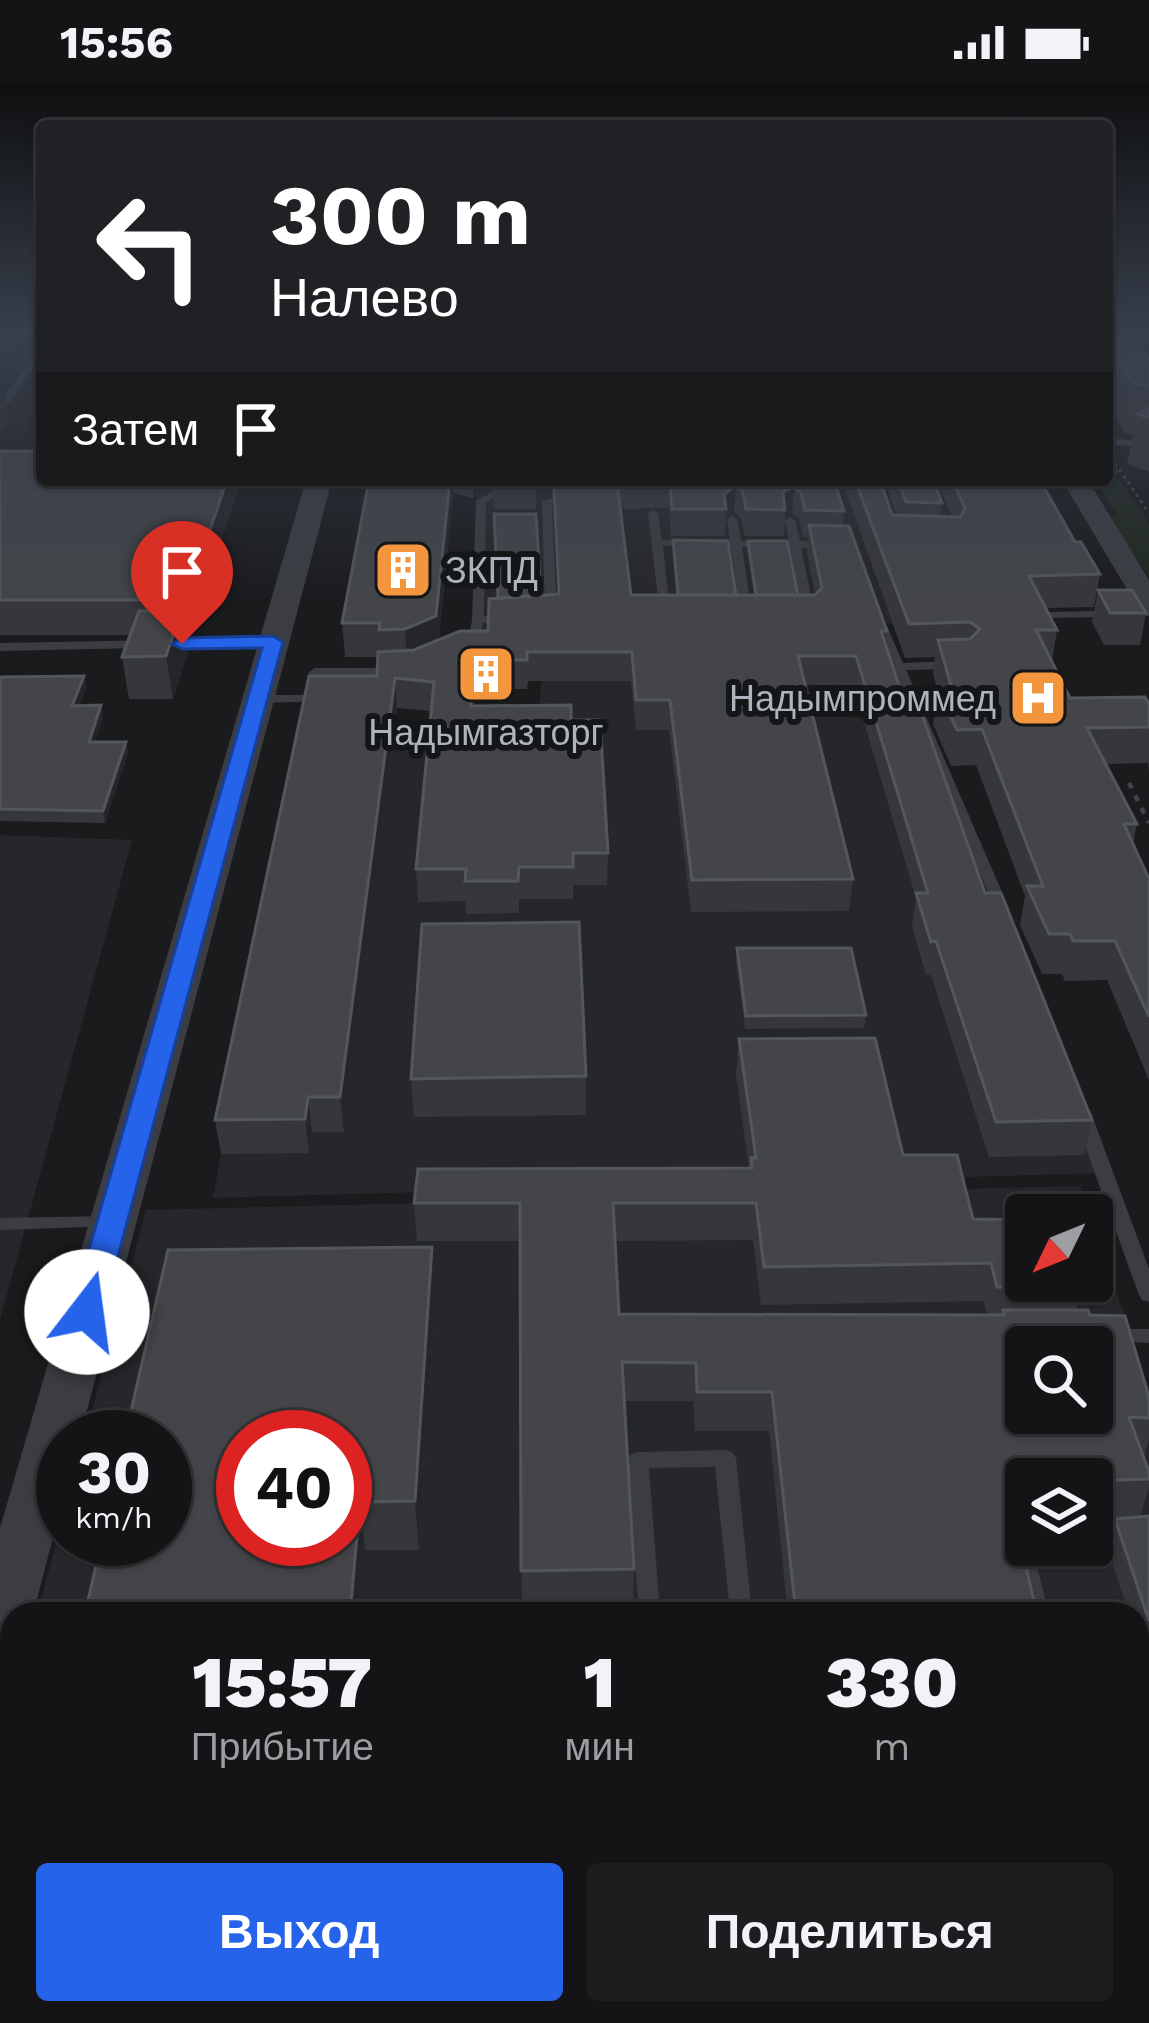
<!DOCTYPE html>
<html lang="ru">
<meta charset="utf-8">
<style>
:root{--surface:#141416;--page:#1d1d1f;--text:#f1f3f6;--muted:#9d9ea1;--line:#333335;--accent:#2563eb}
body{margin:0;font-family:"Work Sans",sans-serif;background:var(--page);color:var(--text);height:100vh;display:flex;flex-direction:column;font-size:45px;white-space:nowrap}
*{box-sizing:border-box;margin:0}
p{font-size:39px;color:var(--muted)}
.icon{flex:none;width:66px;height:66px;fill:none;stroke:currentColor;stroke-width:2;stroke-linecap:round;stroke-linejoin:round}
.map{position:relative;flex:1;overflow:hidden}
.details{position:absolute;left:0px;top:1518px;width:1149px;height:423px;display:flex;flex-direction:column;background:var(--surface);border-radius:36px 36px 0 0;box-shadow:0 3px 9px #0004,0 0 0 3px var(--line)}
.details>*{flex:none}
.top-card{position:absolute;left:36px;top:36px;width:1077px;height:366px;border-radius:12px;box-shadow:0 3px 9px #0004,0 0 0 3px var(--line);background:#202124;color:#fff;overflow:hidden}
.needle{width:78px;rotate:227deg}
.controls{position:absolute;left:1005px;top:1110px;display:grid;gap:24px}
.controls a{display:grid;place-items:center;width:108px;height:108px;border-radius:12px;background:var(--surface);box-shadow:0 3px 9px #0004,0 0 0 3px var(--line);font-size:60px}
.speed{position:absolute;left:36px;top:1326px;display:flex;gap:24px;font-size:60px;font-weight:700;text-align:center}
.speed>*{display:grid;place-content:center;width:156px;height:156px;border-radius:50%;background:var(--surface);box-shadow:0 3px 9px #0004,0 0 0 3px var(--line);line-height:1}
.speed small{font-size:30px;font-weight:400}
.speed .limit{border:18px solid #d22;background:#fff;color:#111}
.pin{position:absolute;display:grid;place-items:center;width:102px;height:102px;color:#fff;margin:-123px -51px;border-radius:50% 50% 50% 0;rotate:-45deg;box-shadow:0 0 12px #0007}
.pin .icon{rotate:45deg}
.me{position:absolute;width:132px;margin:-66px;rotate:15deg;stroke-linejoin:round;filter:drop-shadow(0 0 9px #0008)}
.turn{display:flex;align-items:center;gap:42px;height:252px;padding:0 36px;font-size:54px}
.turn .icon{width:156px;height:156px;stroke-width:2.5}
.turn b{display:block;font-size:84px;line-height:102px}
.then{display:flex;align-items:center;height:114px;padding:0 36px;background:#0003;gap:24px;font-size:45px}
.eta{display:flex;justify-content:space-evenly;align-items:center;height:204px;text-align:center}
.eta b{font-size:72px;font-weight:800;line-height:84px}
.cta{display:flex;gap:24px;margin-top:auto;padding:24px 36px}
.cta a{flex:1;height:138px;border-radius:12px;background:var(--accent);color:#fff;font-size:48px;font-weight:800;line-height:138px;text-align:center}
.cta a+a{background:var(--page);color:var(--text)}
.status{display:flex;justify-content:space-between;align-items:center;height:84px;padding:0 60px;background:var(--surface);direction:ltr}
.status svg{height:33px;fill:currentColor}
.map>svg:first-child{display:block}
</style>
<div class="status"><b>15:56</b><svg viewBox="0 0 49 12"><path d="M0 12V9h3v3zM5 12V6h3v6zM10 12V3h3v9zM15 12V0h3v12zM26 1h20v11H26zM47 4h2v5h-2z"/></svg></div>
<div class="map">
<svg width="1149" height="1939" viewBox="0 0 1149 1939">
<rect width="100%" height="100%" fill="#1a1b1d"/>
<g fill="#26272a" fill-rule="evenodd">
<path d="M477,396H981L1047,534L875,540L728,612H845L852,634L918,635L1109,1089L213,1114L296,660H420L418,648L538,646L543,570L475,568Z"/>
<path d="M0,751L132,756L0,1236Z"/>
<path d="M1080,1102L1090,1131H1026V1197H1092V1136L1149,1304V1939H0V1667L12,1623V1929H1137V1530H37L63,1434V1455H165V1353H85L146,1126ZM1026,1263H1092V1329H1026ZM243,1353H345V1455H243ZM1026,1395H1092V1461H1026Z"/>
</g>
<path fill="#202820" d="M1107,391H1116L1149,439V493L1110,436L1117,431L1098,401L1085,396H1107Z"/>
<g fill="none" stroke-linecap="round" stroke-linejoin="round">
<g stroke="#414549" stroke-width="3" stroke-dasharray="3 4.5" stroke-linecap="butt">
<path d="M1111,373L1149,429"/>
<path d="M1107,388L1122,387"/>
</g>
<path stroke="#414549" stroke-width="4.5" stroke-dasharray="6 8" stroke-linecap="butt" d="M1129,699L1149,739"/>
<g fill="#3b3d42" fill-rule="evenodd">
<path d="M42,261V270L3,327L0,328V318Z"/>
<path d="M1107,354L1149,358V364L1107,360Z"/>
<path d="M513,396H525L486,418L484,532H511L517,535L511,538L483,539L478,563L464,565V559L468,558L472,536L476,417Z"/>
<path d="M574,409L578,410V414L552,419L557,531L551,534L545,531L542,417Z"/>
<path d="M653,426L658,429L662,456L730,457L727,435L732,432L737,435L741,457H789L785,436L790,433L795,436L800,457L834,459V463L830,464H801L815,530L809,533L803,530L790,464L742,463L752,529L746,532L740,529L731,463L663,462L670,529L660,531L648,429Z"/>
<path d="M1149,526V532L1048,534L1042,531L1048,528Z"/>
<path d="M875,536L885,538L903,579L953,577L959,581L953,585L906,586L1011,829L1009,832H999L997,829L873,538Z"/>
<path d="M273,554L277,555V561L0,567V559Z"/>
<path d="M315,584H399L405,588L399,592H369L366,611L360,615L354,611L356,593L320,592L318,610L327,611V617L257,619L251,615L257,611H305L309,588Z"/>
<path d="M1081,1021L1090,1026L1149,1185V1218L1142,1216L1139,1211L1072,1026Z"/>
<path d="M111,1132L118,1134L120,1138L118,1142L0,1146V1134Z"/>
<path d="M1114,1245H1149V1259L1107,1257L1104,1252L1107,1247Z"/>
<path d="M725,1366L732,1368L736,1374L752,1530H639L627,1376L631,1370L638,1368ZM715,1383L729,1518L659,1516L649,1384Z"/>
<path d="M1149,1437V1455L1092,1460V1442Z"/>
<path d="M1026,1446V1461H1034L1032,1462L1049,1530H1027L1008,1456L1011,1450Z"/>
<path d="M1137,1847L1146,1851L1149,1857V1914L1139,1910L1137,1904Z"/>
<rect x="770" y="1929" width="28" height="10"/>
</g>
<g fill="#3b3d42" fill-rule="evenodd">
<path d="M306,396H332L80,1353H63V1416L33,1530H12V1565L0,1569V1444Z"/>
<path d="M1062,396H1088L1149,496V528L1135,519Z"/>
</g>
</g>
<g fill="#36373b" fill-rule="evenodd">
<path d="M1107,248L1149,274V388L1127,380L1133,351L1125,348L1107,323Z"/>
<path d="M0,367L42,396H241L191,551H186L188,567L173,615H129L122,573L130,551H0Z"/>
<path d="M369,396H880L892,431H896L885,396H933L942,419L941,432L952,433L937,396H1040L1075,458L1100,490L1094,523L1046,524L1057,546L1052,578L1070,614L1149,620V687L1148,679L1106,680L1137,740L1133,760L1149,795V996L1107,896L1065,897L1062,890H1042L1020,841L1025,812L976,681L951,682L933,640L938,607L933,590L935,573L905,574L845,405H837L844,427L843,442L887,547L886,561L902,611L985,809L1092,1036L1084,1071L989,1073L931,891H926L912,842L916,814L853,601H805L853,795L849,827L691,828L669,646H636L631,597H528L527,605H476L474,622L571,636L608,769L607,801H573V815H519V829L466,830V817L418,818L416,785L431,627L397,624L344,1048H312L309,1069L221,1070L215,1036L377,592L378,573H345L342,539ZM493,403L494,425H536L542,411L554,406L558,510L541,511L488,547L439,556L453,409L473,414ZM669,424L671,452H725L726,434L734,428L741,434L745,452H784L785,432L792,429L799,435L803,453H808L807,468L815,511H798L748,457L747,467L754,511H736L673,456L677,511H631L620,425Z"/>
<path d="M1098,506L1146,529L1140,561H1104L1092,538Z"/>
<path d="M84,592L86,603L79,622L103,633L95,658H126L128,669L105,739L0,737V593Z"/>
<path d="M737,864L866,931L864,944L745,945L736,877Z"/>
<path d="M739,955L903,1071L973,1135L1082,1203L1076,1226L1090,1231L1149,1313V1355L1144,1372L1149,1388V1403L1140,1433L1149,1432V1592L1137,1555V1530H1129L1107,1463L1115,1435L1128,1434L1092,1435V1395H1026V1438L1016,1439L1037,1530H788L769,1347H695L693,1317H625L634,1485L633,1523L522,1526L520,1157H417L414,1119L749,1084L736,991ZM753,1156L761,1221L984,1217L987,1231L619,1230L615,1157Z"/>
<path d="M586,992V1031L414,1033L411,995Z"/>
<path d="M432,1163L435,1211L419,1466H365L85,1530Z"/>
<path d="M1137,1593H1149V1830L1137,1789Z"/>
</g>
<g fill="#252629">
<path d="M2,248H27L0,285V250Z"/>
<path d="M4,307L10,337L0,352V314Z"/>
<path d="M227,396L241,397L191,551L186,516Z"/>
<path d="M450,396H452L453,409L438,566L407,580L405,545Z"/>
<path d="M473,396H493V403L473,414Z"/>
<path d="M536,396H560V404L542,411L536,425Z"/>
<path d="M736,402L734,428L726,434L724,410Z"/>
<path d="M794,403L792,429L785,432L783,408Z"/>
<path d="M182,526L188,567L173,615L166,572Z"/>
<path d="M475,576L476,605L472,652L471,622Z"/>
<path d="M84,592L86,603L74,633L72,622Z"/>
<path d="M395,594L397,624L344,1048L340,1013Z"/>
<path d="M101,621L103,633L91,670L89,658Z"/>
<path d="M126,658L128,669L105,739L103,727Z"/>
<path d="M308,1013L312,1048L309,1069L305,1035Z"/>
<path d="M432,1163L435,1211L419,1466L415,1417Z"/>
<path d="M360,1418L365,1466L360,1530H350Z"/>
</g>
<g fill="#434549" stroke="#53565b" stroke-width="3" fill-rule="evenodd">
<path d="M1107,248H1128L1149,274V303L1134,299L1107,264Z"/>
<path d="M1149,324V334L1137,330Z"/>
<path d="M0,367H42V396H227L186,516H0Z"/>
<path d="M369,396H450L436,532L405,545L379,546L380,539H342Z"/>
<path d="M557,396H834L844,427L805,426L801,409L794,403L783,408L785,426L746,425L743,408L736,402L724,410L726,425H672L670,398L617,399L631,511H815L822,504L809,441L849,442L887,547H881L902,611H915L985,809H1001L1092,1036L996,1038L936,857L931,858L916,809H928L856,572H798L853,795L692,796L670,616H636L632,568H527V576H475L471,622L571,621V636H600L608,769H573V783H519L518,797H465L466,785H416L434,598L395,594L340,1013H308L305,1035L215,1036L309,592H377L378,568L414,566L460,547H488L489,515L559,510L554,406Z"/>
<path d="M855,396H880L892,431L960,433L965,425L953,396H1040L1075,458H1081L1100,490L1029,492L1057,546H1036L1070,614L1145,613L1149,620V643L1087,644L1137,740H1124L1149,795V933L1115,857H1073L1070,850H1049L1027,802H1043L982,645L957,646L938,605H952L938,556L970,555L980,545L970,538L909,540Z"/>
<path d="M898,396H933L942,419L906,418Z"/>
<path d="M494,430H536L541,511L498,514Z"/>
<path d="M673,456L728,457L736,511H678Z"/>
<path d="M748,457H787L798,511H756Z"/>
<path d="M1098,506H1132L1146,529H1110Z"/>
<path d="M182,526L166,572L122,573L139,527Z"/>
<path d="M84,592L72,622L101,621L89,658H126L103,727L0,725V593Z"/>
<path d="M579,838L586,992L411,995L422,840Z"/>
<path d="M737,864H851L866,931L746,932Z"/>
<path d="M875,954L903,1071H957L973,1135L1026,1136V1197H1080L1082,1203H997L991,1179L764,1183L756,1119H613L619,1230L1004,1231L1003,1226H1088L1090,1231L1125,1232L1149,1313V1334L1129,1333L1149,1388V1395L1092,1397V1395H1026V1400L1007,1401L1037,1530H796L772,1308H697L696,1279L622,1278L634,1485L521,1487L520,1119H414L418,1085L752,1084L751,1074H756L739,955ZM1026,1263H1092V1329H1026Z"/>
<path d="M432,1163L415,1417L360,1418L350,1530H85L102,1455H165V1353H125L168,1166ZM243,1353H345V1455H243Z"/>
<path d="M1149,1432V1537L1115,1435Z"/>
<path d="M1137,1593H1149V1769L1137,1729Z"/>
</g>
<linearGradient id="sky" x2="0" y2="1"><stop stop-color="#0e0f10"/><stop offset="0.48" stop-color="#383f4c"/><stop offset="1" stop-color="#383f4c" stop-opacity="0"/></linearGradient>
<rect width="1149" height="520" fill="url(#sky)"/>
<path fill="#2563eb" stroke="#184099" stroke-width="3" d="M273,552L283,558L103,1228L98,1236H76L71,1228L262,564L182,565L172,560L182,554Z"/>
<defs>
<symbol id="building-square" viewBox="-11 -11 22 22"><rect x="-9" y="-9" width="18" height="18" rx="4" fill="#f2953d" stroke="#151618"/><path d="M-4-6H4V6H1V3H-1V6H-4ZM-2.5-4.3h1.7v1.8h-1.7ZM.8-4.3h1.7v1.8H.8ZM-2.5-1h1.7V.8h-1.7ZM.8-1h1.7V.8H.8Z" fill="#fff"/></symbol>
<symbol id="hospital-square" viewBox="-11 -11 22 22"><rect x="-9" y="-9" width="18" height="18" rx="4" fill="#f2953d" stroke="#151618"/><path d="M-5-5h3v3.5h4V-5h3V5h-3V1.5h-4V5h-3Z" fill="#fff"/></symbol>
</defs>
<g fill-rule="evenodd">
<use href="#building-square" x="370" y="453" width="66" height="66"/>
<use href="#building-square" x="453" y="557" width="66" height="66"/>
<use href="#hospital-square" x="1005" y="581" width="66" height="66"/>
</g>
<g text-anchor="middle" stroke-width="12" stroke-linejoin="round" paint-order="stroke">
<g font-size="36" fill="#adb4bc" stroke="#151618" text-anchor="start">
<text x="445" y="499">ЗКПД</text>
<text x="996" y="627" text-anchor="end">Надымпроммед</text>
<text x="486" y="661" text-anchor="middle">Надымгазторг</text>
</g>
</g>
</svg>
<div class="controls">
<a><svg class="needle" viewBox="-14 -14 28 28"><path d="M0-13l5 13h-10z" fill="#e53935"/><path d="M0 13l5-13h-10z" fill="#9d9ea1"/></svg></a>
<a><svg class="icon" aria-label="search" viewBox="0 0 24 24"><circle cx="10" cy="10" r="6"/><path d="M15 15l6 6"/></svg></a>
<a><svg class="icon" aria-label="layers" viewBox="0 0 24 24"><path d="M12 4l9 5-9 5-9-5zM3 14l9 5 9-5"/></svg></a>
</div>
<div class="speed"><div>30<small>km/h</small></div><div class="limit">40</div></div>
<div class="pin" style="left:182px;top:560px;background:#d93025"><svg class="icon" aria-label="arrive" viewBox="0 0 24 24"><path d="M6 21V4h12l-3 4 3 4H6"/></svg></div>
<svg class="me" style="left:87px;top:1228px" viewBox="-20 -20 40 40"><circle r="19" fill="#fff"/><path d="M0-13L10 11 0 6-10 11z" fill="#2563eb"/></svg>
<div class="top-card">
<div class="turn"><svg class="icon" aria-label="left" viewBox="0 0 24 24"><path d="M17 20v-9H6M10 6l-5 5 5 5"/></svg><div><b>300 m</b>Налево</div></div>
<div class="then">Затем<svg class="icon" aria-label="arrive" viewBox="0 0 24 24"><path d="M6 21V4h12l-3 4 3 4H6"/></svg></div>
</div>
<section class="details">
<div class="eta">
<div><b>15:57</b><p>Прибытие</p></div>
<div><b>1</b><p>мин</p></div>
<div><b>330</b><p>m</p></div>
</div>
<div class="cta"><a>Выход</a><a>Поделиться</a></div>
</section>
</div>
